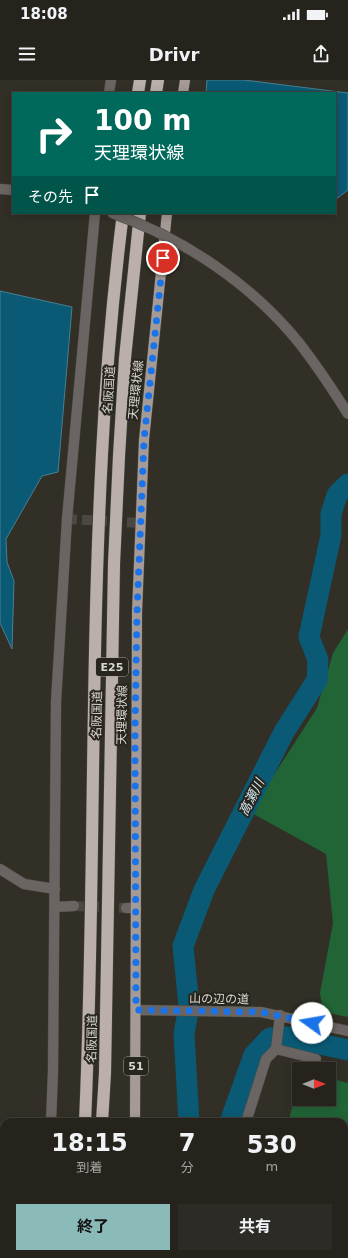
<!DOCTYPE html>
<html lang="ja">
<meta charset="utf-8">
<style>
:root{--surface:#25231c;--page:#2d2b25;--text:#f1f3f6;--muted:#a3a4a3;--line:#42403b;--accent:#8bbbb9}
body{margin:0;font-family:"DejaVu Sans","Noto Sans JP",sans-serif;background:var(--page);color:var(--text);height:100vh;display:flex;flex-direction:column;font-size:15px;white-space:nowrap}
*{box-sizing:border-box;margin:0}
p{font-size:13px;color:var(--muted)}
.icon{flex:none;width:22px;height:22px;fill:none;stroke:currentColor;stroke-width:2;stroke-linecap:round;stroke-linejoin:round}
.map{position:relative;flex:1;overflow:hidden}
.panel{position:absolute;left:0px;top:1038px;width:348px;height:140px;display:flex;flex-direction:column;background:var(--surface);border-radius:12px 12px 0 0;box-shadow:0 2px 10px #0003,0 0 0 1px var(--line)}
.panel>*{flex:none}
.banner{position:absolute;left:12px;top:12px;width:324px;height:122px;border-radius:0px;box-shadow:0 2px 10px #0003,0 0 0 1px var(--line);background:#00695c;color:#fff;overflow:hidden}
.needle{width:26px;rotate:90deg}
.controls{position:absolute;left:292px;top:982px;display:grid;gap:8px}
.controls a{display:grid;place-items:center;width:44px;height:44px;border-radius:0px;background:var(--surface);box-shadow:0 2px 10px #0003,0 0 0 1px var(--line);font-size:20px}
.pin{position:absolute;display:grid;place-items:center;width:34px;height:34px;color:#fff;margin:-17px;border:2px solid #fff;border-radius:50%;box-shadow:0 1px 4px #0007}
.me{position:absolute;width:44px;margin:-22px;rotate:283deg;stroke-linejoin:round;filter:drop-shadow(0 0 3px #0008)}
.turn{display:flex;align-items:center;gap:14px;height:84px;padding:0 16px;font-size:18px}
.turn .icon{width:52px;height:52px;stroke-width:2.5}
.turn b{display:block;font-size:28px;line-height:34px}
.then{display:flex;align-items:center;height:38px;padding:0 16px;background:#0003;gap:8px;font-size:15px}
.eta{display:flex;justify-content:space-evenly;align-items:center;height:68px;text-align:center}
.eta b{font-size:24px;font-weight:700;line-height:28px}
.button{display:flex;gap:8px;margin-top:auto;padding:8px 16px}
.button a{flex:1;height:46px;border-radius:0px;background:var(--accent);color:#111;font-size:16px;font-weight:700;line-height:46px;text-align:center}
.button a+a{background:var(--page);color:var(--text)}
.status{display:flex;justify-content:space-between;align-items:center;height:28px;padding:0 20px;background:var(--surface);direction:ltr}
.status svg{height:11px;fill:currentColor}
header{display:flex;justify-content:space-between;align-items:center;height:52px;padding:0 16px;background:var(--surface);font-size:18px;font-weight:700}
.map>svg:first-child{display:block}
</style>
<div class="status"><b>18:08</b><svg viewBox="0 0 49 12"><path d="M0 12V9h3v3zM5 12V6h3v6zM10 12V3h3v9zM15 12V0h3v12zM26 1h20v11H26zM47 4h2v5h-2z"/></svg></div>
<header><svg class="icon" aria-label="menu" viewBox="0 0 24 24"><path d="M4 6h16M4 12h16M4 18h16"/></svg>Drivr<svg class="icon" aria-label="share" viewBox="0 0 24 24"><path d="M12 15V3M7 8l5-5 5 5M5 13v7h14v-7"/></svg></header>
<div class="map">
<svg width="348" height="1178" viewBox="0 0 348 1178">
<rect width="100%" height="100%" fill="#312f26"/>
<g fill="#216536">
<path d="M348,549V937L323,932L320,913L333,843L326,774L250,732L317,628L333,573Z"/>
<path d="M329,998L348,1003V1178H220V1174H344V1042H288L299,1005V1019H329Z"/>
</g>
<g fill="#0a5a75" stroke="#488091">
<path d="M207,0H244L348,13V110L335,120V13H206Z"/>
<path d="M0,211L72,227L58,392L42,396L6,459L7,482L14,501L12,569L0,543Z"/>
</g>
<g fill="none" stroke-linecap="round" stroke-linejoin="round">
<g stroke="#0a5a75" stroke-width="21">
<path d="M189,1042L184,954L189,926L183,866L204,810L284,652L317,600L318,580L309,557L331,455V434L337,415L348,404"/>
<path d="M230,1042L254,975L270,958L287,957L348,970"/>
<path d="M160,1178V1174"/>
<path d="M176,1178L178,1174"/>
</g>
<g stroke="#4a4840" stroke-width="10" stroke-dasharray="10 5" stroke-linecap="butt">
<path d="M67,439L141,443"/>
<path d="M74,826L126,828"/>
</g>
<defs>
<g id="minor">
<path d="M109,13L111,0"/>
<path d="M0,109L13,110"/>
<path d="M0,789L24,804L55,809"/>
<path d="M55,827L74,826"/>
<path d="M126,828H136"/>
<path d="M136,930L261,932L348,951"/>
<path d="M276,969L316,979"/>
<path d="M51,1042L53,991L56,622L67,439L95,133"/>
<path d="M246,1042L266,979L276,969L280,935"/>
<path d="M206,1174L207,1178"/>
<path d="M35,1178V1174"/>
</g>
<g id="major">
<path d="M183,13L185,0"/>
<path d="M135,1042L137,533L144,360L167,133"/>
<path d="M116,1178L117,1174"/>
</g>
<g id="highway">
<path d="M138,13L140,0"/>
<path d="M156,13L158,0"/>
<path d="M85,1042C95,820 90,597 102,374C106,294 113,213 123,133"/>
<path d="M102,1042L105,993L114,484L119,376L125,278L140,133"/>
<path d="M57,1178L58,1174"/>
<path d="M82,1178L83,1174"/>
</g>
</defs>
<use href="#minor" stroke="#4c4a41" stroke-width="11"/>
<use href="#major" stroke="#4c4a41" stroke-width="11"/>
<use href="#highway" stroke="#4c4a41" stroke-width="13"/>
<use href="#minor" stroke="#6a6563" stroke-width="10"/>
<use href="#major" stroke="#a49a97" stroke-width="10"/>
<use href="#highway" stroke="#bbafac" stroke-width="12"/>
<defs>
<path id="minor-bridge" d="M112,133C183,158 253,205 300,264C317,286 333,310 348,334"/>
</defs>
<use href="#minor-bridge" stroke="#4c4a41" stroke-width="11" stroke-linecap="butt"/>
<use href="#minor-bridge" stroke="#6a6563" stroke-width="10"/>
</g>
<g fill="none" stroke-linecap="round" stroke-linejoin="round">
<path stroke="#1a73e8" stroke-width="7" stroke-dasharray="0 12.6" d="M163,178L144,360L137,533L135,652L136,930L261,932L312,943"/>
</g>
<g text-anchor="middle" stroke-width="4" stroke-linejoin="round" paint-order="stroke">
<g fill="#27251c" stroke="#a3a29b" stroke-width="1">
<rect x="96" y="578" width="32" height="18" rx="3"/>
<rect x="124" y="977" width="24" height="18" rx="3"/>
</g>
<g font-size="11" font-weight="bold" fill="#d8d7d1">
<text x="112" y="591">E25</text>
<text x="136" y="990">51</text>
</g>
<g font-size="12" fill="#d8d7d1" stroke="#27251c">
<text transform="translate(109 310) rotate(-86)" y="4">名阪国道</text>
<text transform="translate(136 310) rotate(-84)" y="4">天理環状線</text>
<text transform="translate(97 635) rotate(-89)" y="4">名阪国道</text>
<text transform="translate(122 635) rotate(-89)" y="4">天理環状線</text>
<text transform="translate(219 919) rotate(1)" y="4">山の辺の道</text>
<text transform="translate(92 959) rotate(-89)" y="4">名阪国道</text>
</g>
<g font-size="13" font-style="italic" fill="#d2e8f2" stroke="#27251c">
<text transform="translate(251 717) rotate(-63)" y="5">高瀬川</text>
</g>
</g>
</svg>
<div class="controls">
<a><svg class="needle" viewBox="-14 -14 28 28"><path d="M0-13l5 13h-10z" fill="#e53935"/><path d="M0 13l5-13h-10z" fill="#a3a4a3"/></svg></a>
</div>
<div class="pin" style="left:163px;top:178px;background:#d93025"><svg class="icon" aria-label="arrive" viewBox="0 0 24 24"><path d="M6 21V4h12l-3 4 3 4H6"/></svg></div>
<svg class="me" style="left:312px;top:943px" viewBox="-20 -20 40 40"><circle r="19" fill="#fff"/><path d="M0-13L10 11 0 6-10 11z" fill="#1a73e8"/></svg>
<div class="banner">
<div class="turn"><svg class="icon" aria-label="right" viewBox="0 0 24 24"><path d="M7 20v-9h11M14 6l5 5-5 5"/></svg><div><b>100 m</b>天理環状線</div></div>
<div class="then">その先<svg class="icon" aria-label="arrive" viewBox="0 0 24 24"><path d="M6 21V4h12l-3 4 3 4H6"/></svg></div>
</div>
<section class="panel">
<div class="eta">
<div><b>18:15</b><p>到着</p></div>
<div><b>7</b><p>分</p></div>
<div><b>530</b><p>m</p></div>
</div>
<div class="button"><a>終了</a><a>共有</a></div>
</section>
</div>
